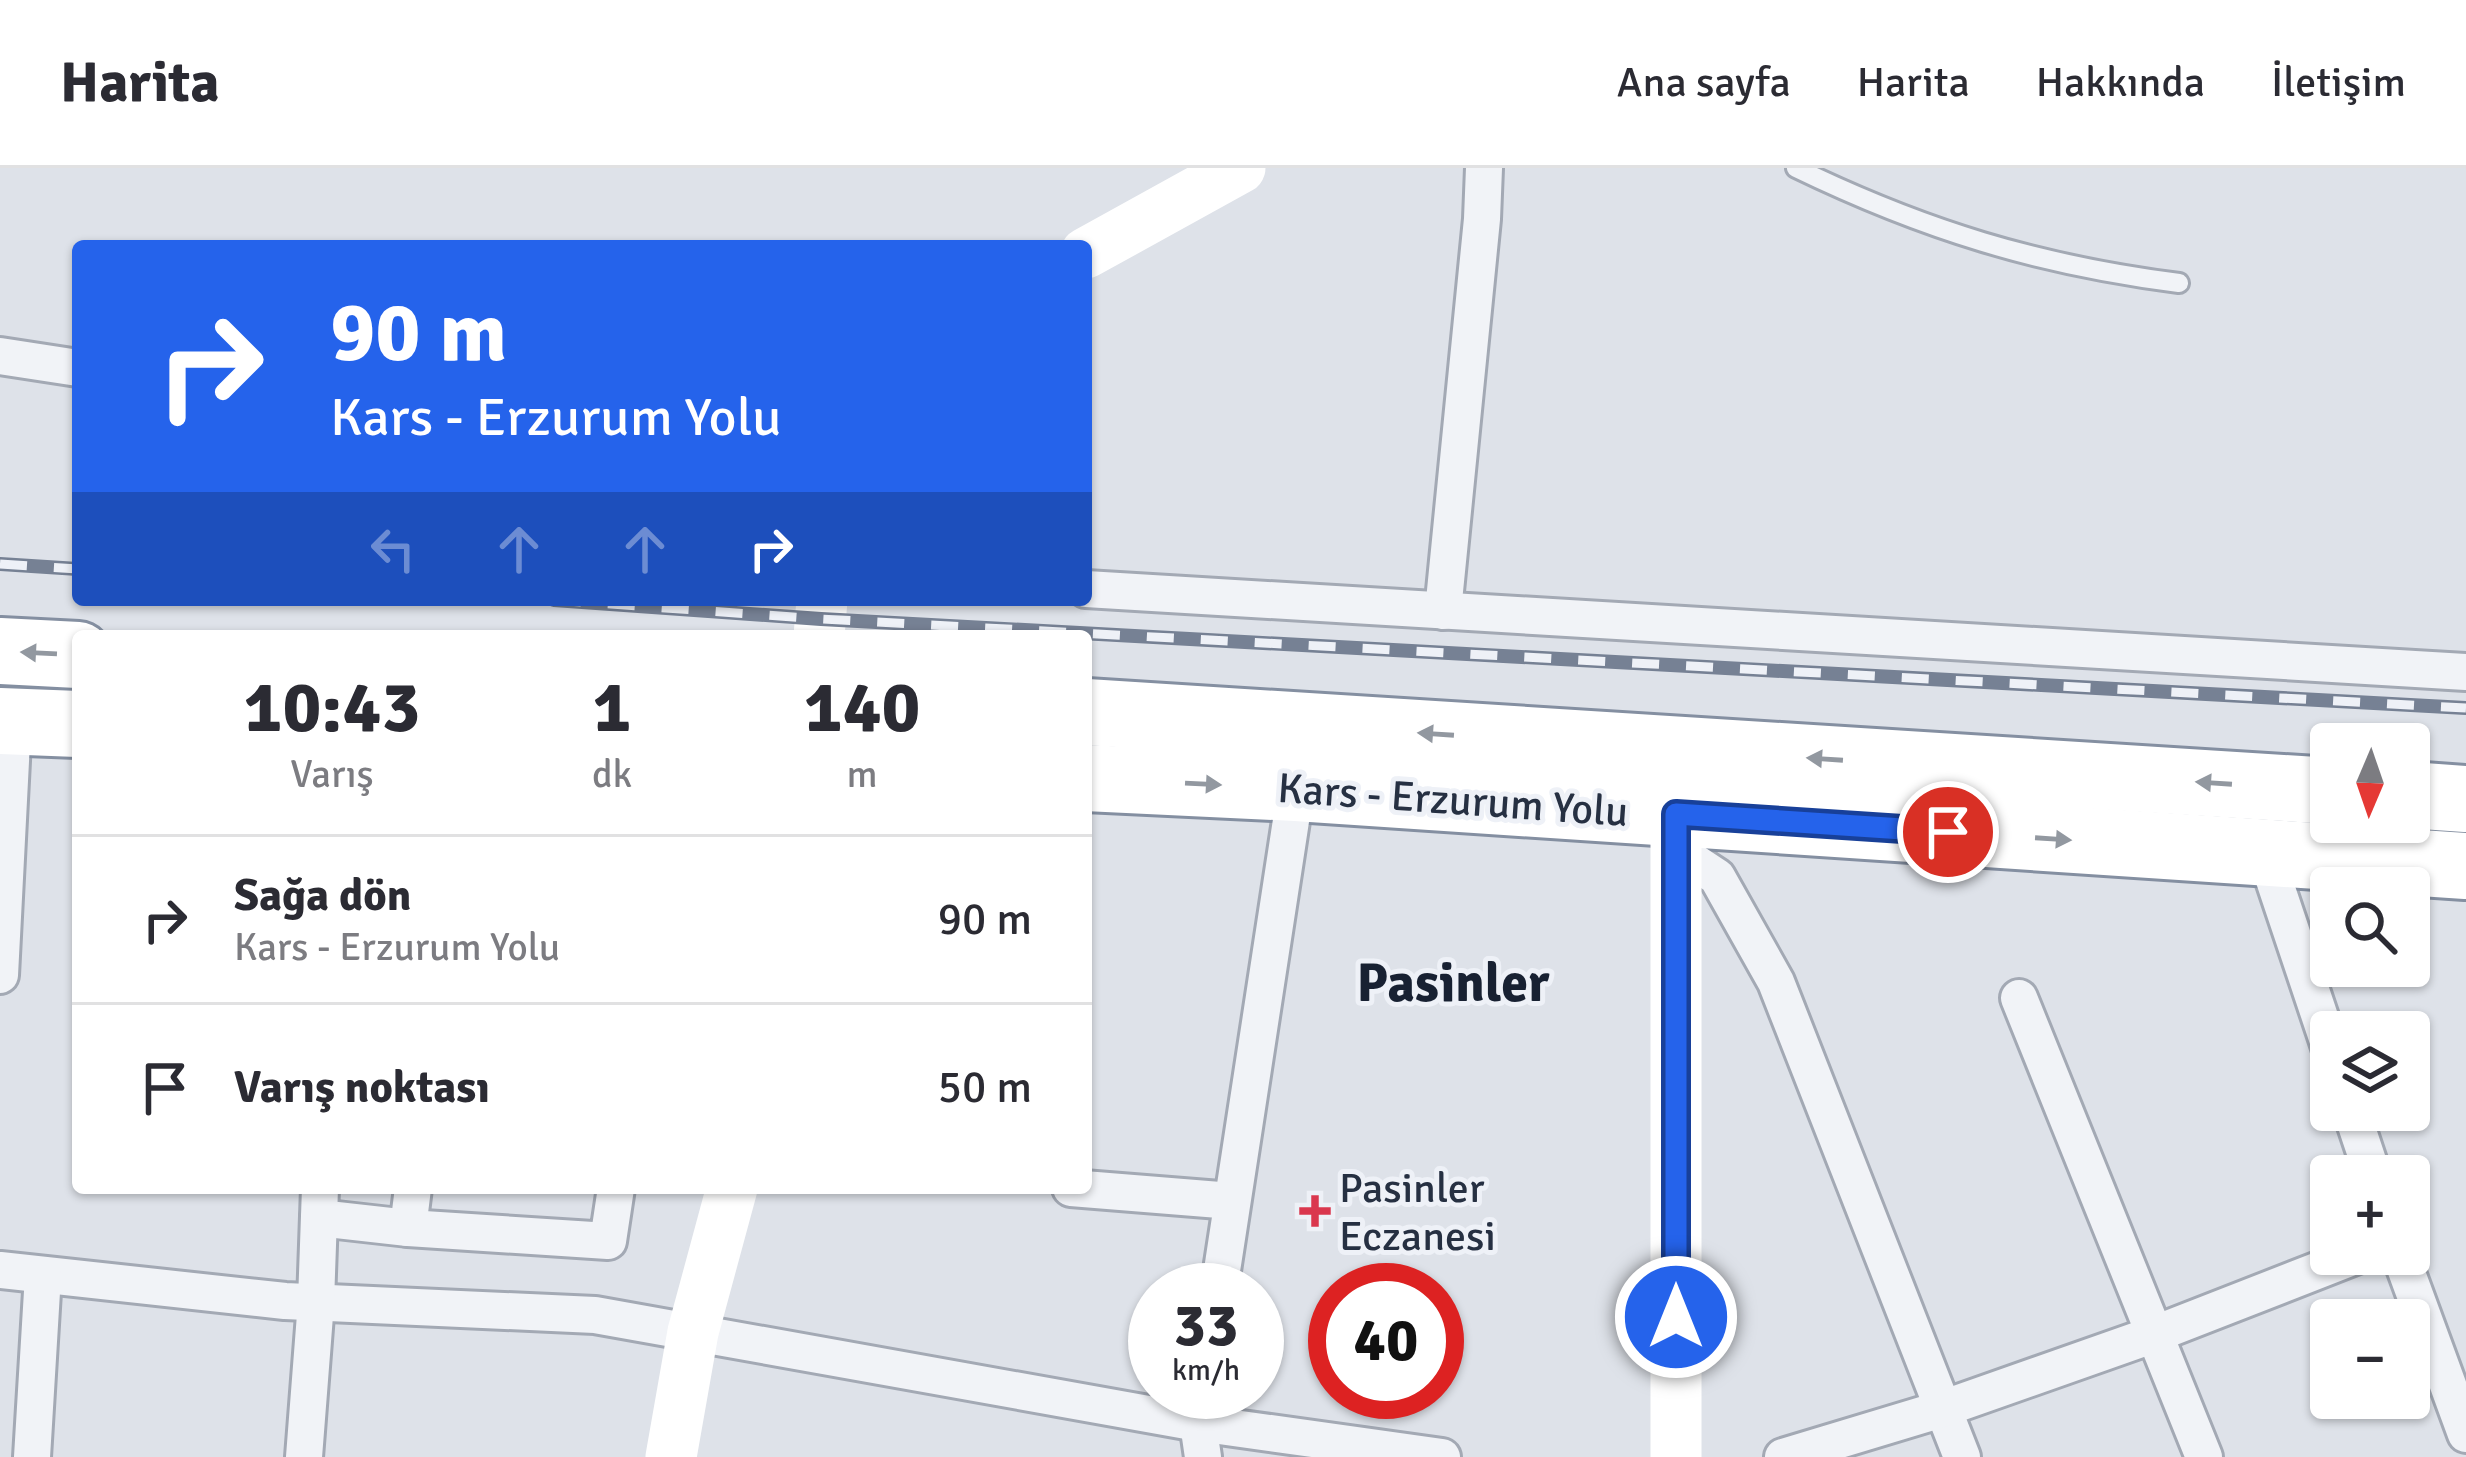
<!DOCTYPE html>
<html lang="tr">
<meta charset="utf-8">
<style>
:root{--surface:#fff;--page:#f2f2f3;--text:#2b2b33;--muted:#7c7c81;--line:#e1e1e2}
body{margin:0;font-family:Signika,sans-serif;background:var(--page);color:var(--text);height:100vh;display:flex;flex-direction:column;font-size:45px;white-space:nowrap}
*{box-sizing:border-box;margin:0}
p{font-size:39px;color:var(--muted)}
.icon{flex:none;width:66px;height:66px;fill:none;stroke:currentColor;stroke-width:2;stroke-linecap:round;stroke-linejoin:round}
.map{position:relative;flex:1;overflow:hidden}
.sheet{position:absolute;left:72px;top:462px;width:1020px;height:564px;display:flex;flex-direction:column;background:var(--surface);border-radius:12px;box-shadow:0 3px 9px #0004}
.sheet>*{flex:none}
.guide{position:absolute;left:72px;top:72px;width:1020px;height:366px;border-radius:12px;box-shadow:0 3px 9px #0004;background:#2563eb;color:#fff;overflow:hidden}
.needle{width:78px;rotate:182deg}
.controls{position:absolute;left:2310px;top:555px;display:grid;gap:24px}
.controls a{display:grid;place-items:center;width:120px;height:120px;border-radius:12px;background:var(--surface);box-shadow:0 3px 9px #0004;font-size:60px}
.speed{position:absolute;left:1128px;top:1095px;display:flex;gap:24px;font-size:60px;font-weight:700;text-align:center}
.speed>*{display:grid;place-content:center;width:156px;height:156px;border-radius:50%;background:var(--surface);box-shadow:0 3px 9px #0004;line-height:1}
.speed small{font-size:30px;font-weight:400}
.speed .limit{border:18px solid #d22;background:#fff;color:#111}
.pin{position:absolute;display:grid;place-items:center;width:102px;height:102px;color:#fff;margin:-51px;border:6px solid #fff;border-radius:50%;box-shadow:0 3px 12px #0007}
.me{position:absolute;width:132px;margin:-66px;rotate:0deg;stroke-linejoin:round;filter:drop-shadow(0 0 9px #0008)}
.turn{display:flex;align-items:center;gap:42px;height:252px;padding:0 60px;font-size:54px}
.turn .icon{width:156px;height:156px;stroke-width:2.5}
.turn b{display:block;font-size:84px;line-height:102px}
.lanes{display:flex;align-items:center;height:114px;padding:0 60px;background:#0003;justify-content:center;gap:60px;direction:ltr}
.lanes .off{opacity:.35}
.eta{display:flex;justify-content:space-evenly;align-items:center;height:204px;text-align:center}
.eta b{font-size:72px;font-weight:700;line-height:84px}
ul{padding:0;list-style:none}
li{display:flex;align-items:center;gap:36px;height:168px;padding:0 60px;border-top:3px solid var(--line)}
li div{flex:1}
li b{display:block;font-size:45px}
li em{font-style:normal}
header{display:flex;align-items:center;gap:72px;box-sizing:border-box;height:168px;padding:0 60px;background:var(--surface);border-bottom:3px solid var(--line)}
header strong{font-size:57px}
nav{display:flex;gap:66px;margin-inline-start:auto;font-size:42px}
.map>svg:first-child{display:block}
</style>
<header>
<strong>Harita</strong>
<nav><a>Ana sayfa</a><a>Harita</a><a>Hakkında</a><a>İletişim</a></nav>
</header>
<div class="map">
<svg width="2466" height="1289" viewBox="0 0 2466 1289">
<rect width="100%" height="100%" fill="#dee2e9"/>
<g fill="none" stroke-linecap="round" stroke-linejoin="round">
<defs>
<path id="lane" d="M1796,0C1924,62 2038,97 2179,115"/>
<g id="street">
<path d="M0,188L78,200"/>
<path d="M1086,421L2466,504"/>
<path d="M1443,443L1482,51L1484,0"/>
<path d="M1676,682L1717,709L1776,814L1962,1289"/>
<path d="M2265,685L2331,882"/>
<path d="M0,807L13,554"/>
<path d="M2019,830L2204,1289"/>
<path d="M2351,942L2373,1008"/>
<path d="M1071,1020L1232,1033"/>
<path d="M319,1050L408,1060L608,1073L616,1020"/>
<path d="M408,1060L413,1020"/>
<path d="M2400,1086L2466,1266"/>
<path d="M0,1102L285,1133L595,1147L1198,1255L1442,1289"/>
<path d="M1219,1122L1296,620"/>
<path d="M1203,1224L1198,1255L1203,1289"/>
<path d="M32,1289L43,1107"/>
<path d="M304,1289L316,1134L320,1020"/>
<path d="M1783,1289L1942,1241L2155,1166L2360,1086"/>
</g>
<g id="highway">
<path d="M0,483L78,487"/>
<path d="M1086,544L2331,623"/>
<path d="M0,553L78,556"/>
<path d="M1086,610L1296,620L2466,698"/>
<path d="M2409,627L2466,631"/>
</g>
</defs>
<use href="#lane" stroke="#a3a9b4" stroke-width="24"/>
<use href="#street" stroke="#a3a9b4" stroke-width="42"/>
<use href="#highway" stroke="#848fa1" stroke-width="72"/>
<use href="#lane" stroke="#f1f3f7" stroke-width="18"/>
<use href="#street" stroke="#f1f3f7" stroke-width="36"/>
<g stroke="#fff" stroke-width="51">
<path d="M1086,85L1240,0"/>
<path d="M819,468L822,432"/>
<path d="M1676,646V1289"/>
<path d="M671,1289L693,1164L732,1020"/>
</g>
<use href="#highway" stroke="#fff" stroke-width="66"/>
<defs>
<g id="rail">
<path d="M0,396L78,401"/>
<path d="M554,432L821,451L2466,540"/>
</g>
</defs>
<use href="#rail" stroke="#768194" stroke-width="14"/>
<use href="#rail" stroke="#eef1f7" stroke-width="9" stroke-dasharray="27" stroke-linecap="butt"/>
</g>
<defs><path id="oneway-solid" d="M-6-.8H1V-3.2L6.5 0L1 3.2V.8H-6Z" transform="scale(3)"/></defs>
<g fill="#9298a0">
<use href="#oneway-solid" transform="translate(39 485) rotate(-177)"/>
<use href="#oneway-solid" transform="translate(1436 566) rotate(-176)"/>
<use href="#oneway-solid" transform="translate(1825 591) rotate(-176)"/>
<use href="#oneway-solid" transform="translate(2214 615) rotate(-176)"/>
<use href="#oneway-solid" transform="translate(1203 616) rotate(3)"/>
<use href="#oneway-solid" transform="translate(2053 671) rotate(4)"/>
</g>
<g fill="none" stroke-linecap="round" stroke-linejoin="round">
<defs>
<path id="route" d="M1676,1149V646L1948,664"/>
</defs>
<use href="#route" stroke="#184099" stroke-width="30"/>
<use href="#route" stroke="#2563eb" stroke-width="21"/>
</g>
<path fill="#da374e" stroke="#eef1f7" stroke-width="4.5" d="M1309 1025h12v12h12v12h-12v12h-12v-12h-12v-12h12z"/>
<g text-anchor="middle" stroke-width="10" stroke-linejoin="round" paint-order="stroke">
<g font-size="42" fill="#263042" stroke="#eef1f7">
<text transform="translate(1453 631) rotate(4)" y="15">Kars - Erzurum Yolu</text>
</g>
<g font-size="42" fill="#263042" stroke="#eef1f7" text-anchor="start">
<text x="1339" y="1034">Pasinler<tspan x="1339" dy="48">Eczanesi</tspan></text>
</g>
<g font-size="54" font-weight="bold" fill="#182132" stroke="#eef1f7">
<text x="1453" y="833">Pasinler</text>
</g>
</g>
</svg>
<div class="controls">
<a><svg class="needle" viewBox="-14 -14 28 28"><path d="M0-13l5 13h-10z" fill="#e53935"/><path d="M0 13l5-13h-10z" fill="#7c7c81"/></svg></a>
<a><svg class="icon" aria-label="search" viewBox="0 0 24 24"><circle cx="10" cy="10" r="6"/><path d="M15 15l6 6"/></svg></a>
<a><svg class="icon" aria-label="layers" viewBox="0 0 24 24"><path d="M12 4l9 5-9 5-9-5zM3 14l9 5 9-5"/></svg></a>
<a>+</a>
<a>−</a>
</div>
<div class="speed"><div>33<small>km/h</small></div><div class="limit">40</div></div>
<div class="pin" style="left:1948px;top:664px;background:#d93025"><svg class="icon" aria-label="arrive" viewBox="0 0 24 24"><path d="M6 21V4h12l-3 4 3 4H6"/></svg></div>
<svg class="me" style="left:1676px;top:1149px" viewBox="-20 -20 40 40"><circle r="17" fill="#2563eb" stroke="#fff" stroke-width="3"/><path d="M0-11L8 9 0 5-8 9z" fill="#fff"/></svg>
<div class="guide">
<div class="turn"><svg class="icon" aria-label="right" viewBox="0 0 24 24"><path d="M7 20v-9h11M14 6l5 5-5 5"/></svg><div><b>90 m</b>Kars - Erzurum Yolu</div></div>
<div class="lanes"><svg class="icon off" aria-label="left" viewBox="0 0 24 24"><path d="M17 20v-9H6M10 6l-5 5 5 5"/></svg><svg class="icon off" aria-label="ahead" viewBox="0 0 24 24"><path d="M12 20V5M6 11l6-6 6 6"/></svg><svg class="icon off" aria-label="ahead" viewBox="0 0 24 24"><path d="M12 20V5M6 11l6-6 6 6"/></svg><svg class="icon" aria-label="right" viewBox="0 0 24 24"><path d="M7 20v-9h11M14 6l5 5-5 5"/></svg></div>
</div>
<section class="sheet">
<div class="eta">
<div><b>10:43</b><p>Varış</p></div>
<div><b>1</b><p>dk</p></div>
<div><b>140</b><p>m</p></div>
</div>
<ul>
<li><svg class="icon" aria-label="right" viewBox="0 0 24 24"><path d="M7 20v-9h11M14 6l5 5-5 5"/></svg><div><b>Sağa dön</b><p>Kars - Erzurum Yolu</p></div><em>90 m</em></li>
<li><svg class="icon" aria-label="arrive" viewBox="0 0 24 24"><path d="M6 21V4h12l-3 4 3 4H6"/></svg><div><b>Varış noktası</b></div><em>50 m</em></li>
</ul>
</section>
</div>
